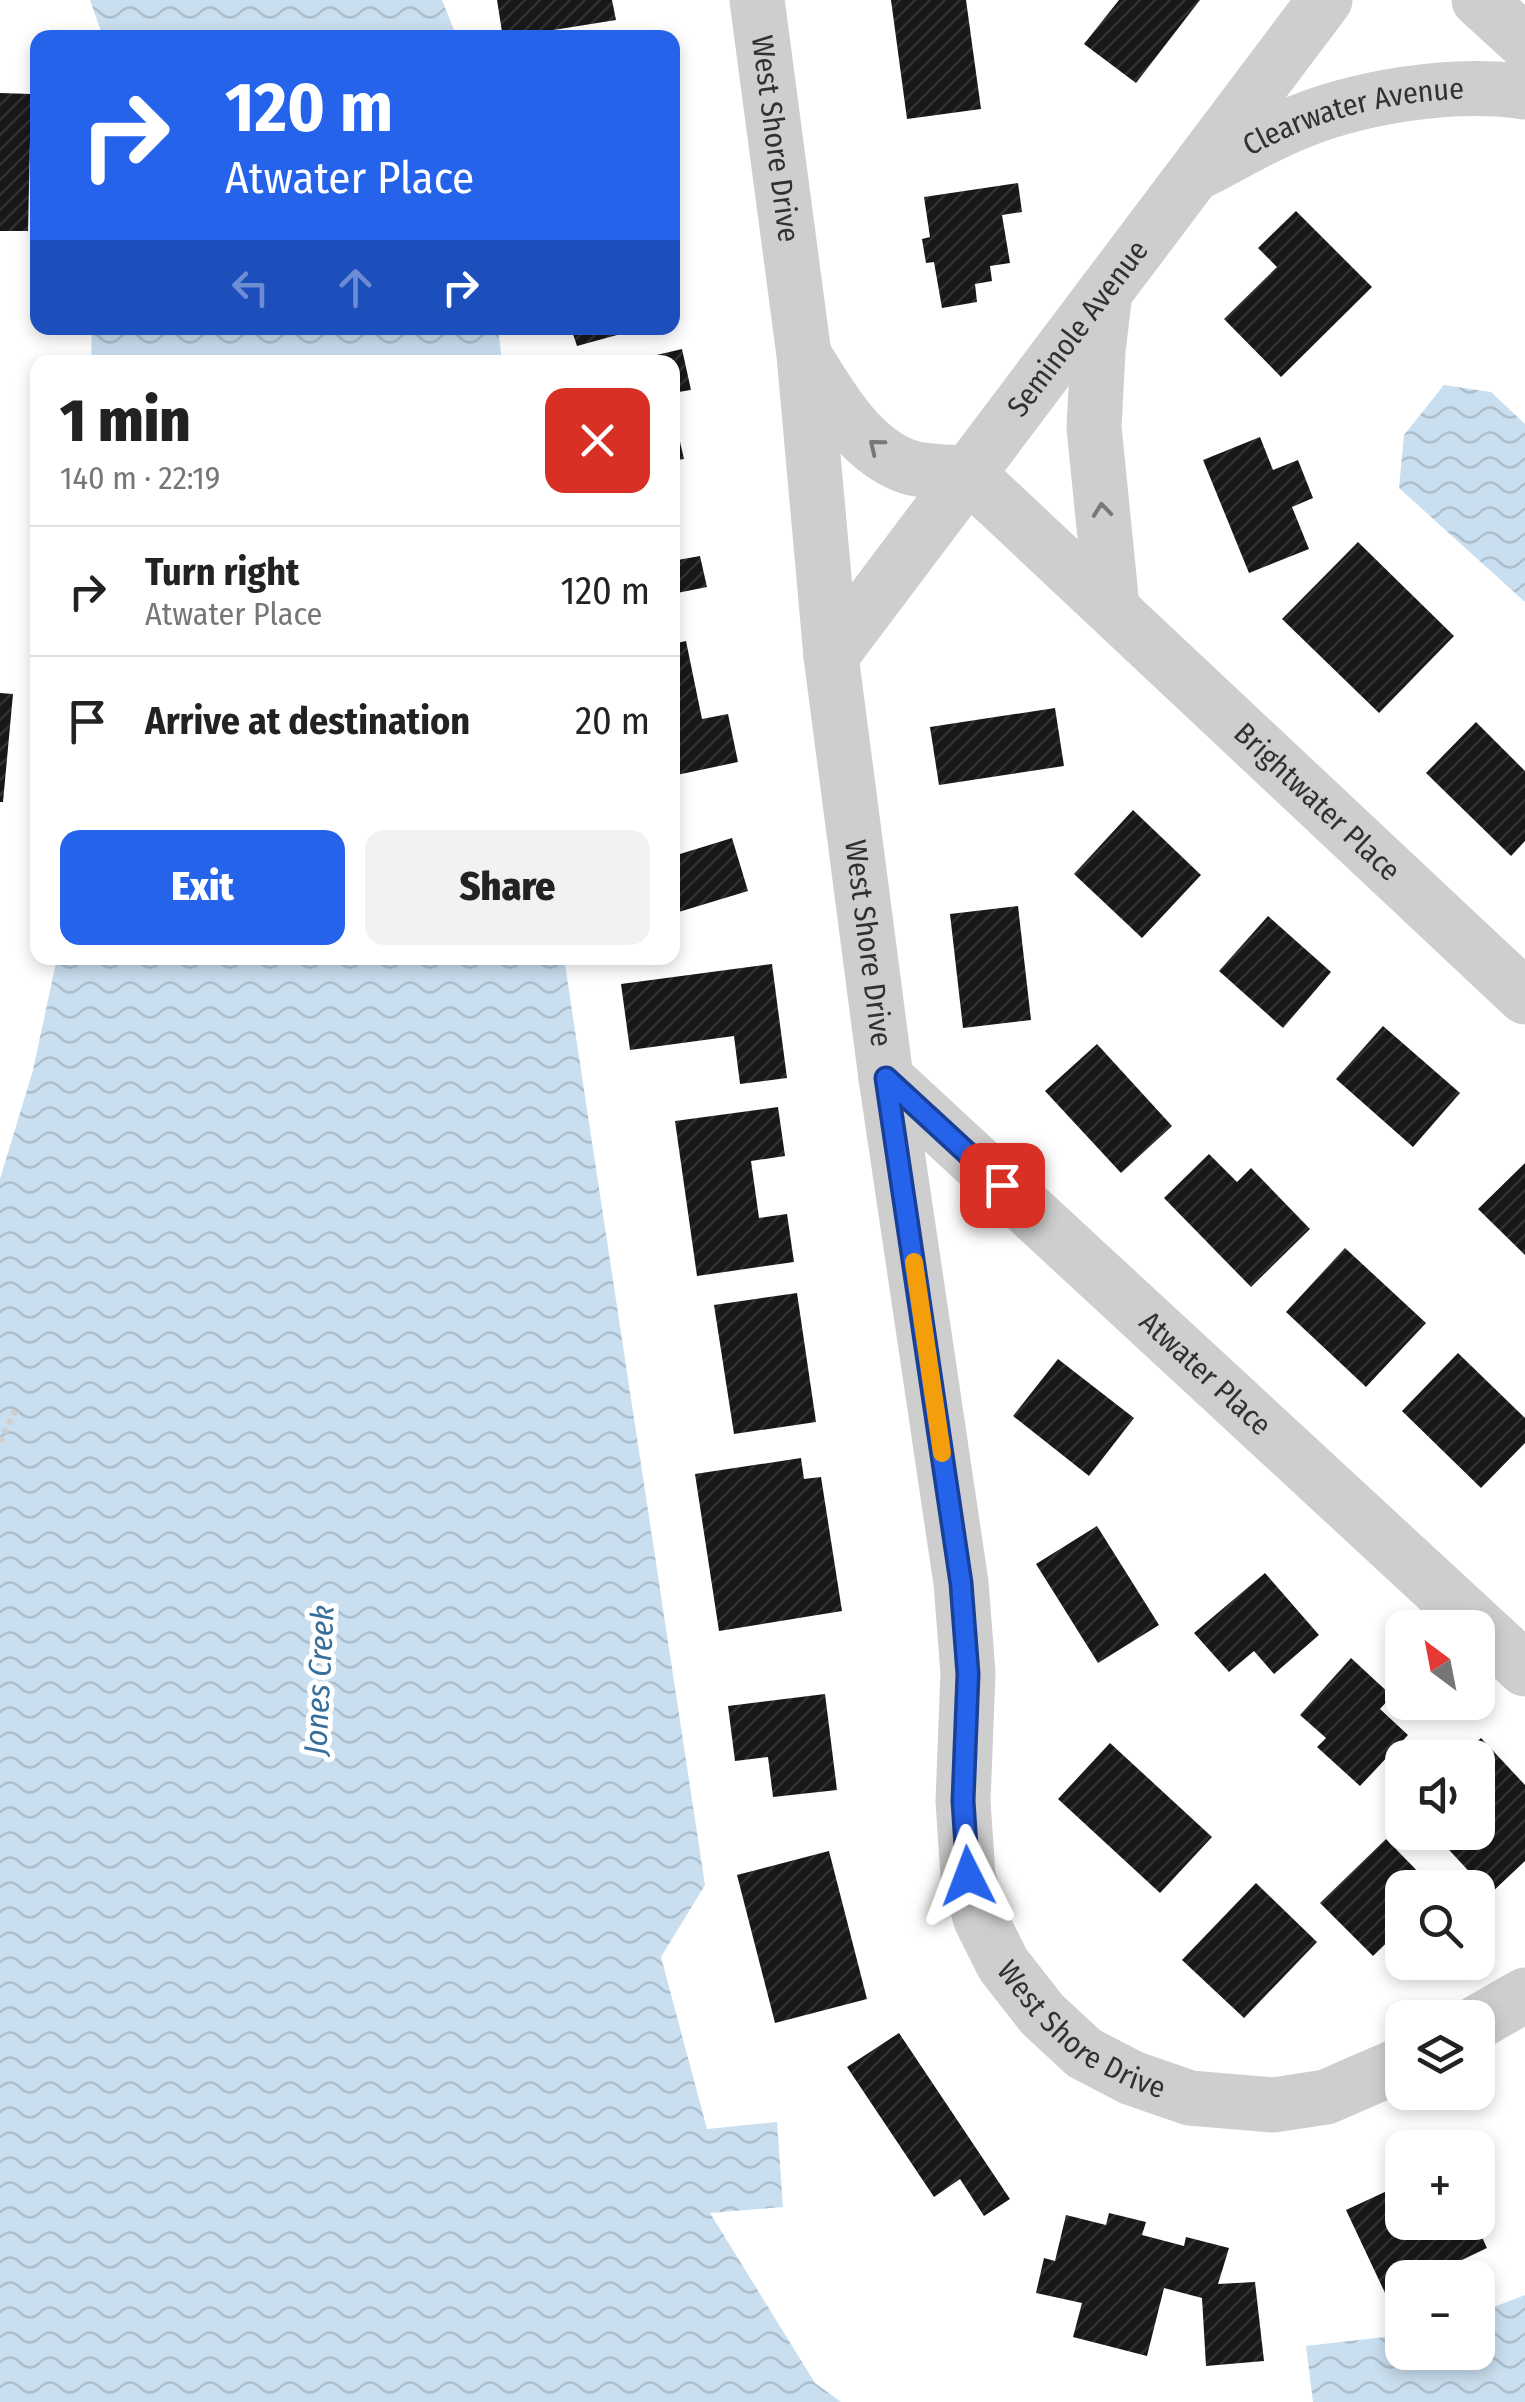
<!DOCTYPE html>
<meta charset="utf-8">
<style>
:root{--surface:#fff;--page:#f2f2f2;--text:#222;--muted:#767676;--line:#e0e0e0;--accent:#2563eb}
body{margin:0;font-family:"Fira Sans Condensed",sans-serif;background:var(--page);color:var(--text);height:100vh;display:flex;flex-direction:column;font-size:38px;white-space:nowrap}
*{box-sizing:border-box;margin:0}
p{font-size:32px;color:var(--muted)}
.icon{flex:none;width:55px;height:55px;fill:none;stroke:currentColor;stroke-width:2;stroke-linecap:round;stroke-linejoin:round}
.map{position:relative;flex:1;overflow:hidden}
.sheet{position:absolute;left:30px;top:355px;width:650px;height:610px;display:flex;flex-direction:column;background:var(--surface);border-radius:20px;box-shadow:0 5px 15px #0003}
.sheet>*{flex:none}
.banner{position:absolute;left:30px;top:30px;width:650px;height:305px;border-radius:20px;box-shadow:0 5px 15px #0003;background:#2563eb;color:#fff;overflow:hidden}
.needle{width:65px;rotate:328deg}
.buttons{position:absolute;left:1385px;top:1610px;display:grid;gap:20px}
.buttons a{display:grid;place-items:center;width:110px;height:110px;border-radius:20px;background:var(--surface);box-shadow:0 5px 15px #0003;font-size:50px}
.pin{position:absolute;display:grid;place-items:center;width:85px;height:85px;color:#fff;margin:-42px;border-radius:20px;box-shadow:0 5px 15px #0006}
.me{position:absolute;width:110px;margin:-55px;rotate:357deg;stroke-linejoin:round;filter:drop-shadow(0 0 8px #0008)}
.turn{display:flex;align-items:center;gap:35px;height:210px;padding:0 30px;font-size:45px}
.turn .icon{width:130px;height:130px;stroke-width:2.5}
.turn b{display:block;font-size:70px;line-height:85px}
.lanes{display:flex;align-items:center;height:95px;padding:0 30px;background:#0003;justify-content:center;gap:50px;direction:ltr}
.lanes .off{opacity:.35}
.round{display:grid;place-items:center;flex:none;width:105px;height:105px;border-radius:20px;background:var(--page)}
.overview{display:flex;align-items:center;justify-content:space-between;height:170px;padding:0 30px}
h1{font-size:60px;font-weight:800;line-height:75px}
.cta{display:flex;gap:20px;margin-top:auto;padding:20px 30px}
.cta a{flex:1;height:115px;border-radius:20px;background:var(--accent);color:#fff;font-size:40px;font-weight:800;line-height:115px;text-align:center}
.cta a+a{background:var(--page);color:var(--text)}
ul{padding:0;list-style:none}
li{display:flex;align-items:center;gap:30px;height:130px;padding:0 30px;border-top:2px solid var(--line)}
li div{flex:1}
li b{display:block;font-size:38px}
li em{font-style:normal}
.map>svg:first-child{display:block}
</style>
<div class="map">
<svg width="1525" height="2402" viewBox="0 0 1525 2402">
<defs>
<pattern id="water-waves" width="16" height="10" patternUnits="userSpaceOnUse" patternTransform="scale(2.5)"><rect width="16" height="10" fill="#c9deef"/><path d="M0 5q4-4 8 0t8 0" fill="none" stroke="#adbfcd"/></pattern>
<pattern id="building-hatch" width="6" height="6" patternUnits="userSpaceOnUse" patternTransform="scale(2.5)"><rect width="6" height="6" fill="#181818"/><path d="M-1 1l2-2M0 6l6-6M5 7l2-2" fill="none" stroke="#313131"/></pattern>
</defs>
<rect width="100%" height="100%" fill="#fff"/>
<g fill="url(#water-waves)">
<path d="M90,0H442L457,37H103Z"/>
<path d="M92,328H498L502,362H91Z"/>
<path d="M1444,385L1491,392L1525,424V602L1399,488L1404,435Z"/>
<path d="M57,958H564L705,1885L661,1957L707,2129L777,2122L783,2207L710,2213L815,2383L841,2402H0V1179L33,1070Z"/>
<path d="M1525,2295V2402H1313L1306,2346L1402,2335V2352H1478V2313Z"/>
</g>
<g fill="url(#building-hatch)">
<path d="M497,0H612L616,20L503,38Z"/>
<path d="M891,0H966L981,109L907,119Z"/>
<path d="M1119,0H1200L1136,83L1084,44Z"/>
<path d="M0,93L31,94L28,231H0Z"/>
<path d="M1018,183L1022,212L1002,215L1010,263L990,266L992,281L975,284L977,302L942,308L934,262L926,263L922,239L930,237L924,197Z"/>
<path d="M1296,211L1372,287L1281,377L1224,319L1277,267L1258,248Z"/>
<path d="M571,328H639V329L577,346Z"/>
<path d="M682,349L691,390L672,393V362H627Z"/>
<path d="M672,407L684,459L672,461Z"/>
<path d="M1260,437L1273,470L1298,460L1313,498L1292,507L1309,549L1249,573L1203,460Z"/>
<path d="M1358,542L1454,636L1379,713L1282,619Z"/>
<path d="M700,556L707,587L672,594V561Z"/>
<path d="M686,641L702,719L728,714L738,762L672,776V644Z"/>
<path d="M0,693L13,694L3,802H0Z"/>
<path d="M1055,708L1064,766L939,785L930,727Z"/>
<path d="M1476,722L1525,771V841L1511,856L1426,773Z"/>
<path d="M1133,810L1201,875L1142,938L1074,874Z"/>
<path d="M672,834L680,854L732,838L748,891L672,914Z"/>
<path d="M1018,906L1031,1020L963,1028L950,914Z"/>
<path d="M1268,916L1331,972L1283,1028L1219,971Z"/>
<path d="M772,964L787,1078L740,1084L734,1036L630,1050L621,984Z"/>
<path d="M1383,1026L1460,1093L1413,1147L1336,1079Z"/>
<path d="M1097,1044L1172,1126L1121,1173L1045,1091Z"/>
<path d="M778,1107L785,1156L751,1161L759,1218L787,1214L794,1262L697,1276L675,1121Z"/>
<path d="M1209,1154L1237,1182L1251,1168L1310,1229L1251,1287L1164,1198Z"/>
<path d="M1525,1163V1255L1478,1209Z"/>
<path d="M1345,1248L1426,1323L1366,1387L1286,1312Z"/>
<path d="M797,1293L816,1422L734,1434L714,1305Z"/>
<path d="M1458,1353L1525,1418V1443L1481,1488L1402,1411Z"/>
<path d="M1058,1359L1134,1418L1089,1476L1013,1416Z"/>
<path d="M801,1458L804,1479L821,1477L842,1611L719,1631L695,1474Z"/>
<path d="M1097,1526L1159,1625L1098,1663L1036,1564Z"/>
<path d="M1265,1573L1319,1635L1274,1674L1254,1651L1229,1672L1194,1633Z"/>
<path d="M1351,1658L1392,1696L1380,1709L1408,1735L1360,1786L1317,1747L1326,1738L1300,1715Z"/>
<path d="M825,1694L837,1790L773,1797L768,1757L735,1761L728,1706Z"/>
<path d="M1481,1738L1525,1785V1861L1490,1894L1438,1838L1443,1832H1478V1801L1482,1797L1478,1792V1758H1459Z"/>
<path d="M1110,1743L1212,1837L1160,1893L1058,1799Z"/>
<path d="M1386,1839L1434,1888H1402V1928L1373,1956L1320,1903Z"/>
<path d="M829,1851L867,1999L775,2023L737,1875Z"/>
<path d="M1256,1883L1317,1942L1244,2018L1182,1960Z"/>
<path d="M899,2033L1010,2199L984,2216L960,2179L934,2197L847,2067Z"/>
<path d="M1402,2184V2222H1475L1487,2248L1424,2278H1402V2287L1386,2295L1346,2210Z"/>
<path d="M1109,2213L1146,2222L1142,2235L1184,2246L1186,2237L1229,2248L1218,2284L1255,2282L1264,2361L1206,2366L1202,2298L1164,2288L1147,2356L1073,2337L1082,2303L1036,2293L1044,2258L1055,2261L1066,2215L1106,2225Z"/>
</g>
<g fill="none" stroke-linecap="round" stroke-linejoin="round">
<path stroke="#cecece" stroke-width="6" stroke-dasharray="5 5" stroke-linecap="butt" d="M0,1442L16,1409"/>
<g stroke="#cecece" stroke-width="55">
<path id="s1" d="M757,0L804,355L831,656L886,1078L961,1583L968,1673L963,1801L968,1876L981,1920L1003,1964L1042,2014L1084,2053L1132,2078L1190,2098L1273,2105L1326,2097L1402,2064"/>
<path d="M1479,0L1525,42"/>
<path id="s2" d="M1203,170C1231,156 1258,139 1287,127C1354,97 1453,81 1525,92"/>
<path d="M1105,292L1098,351L1094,427L1112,607"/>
<path id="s3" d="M806,358C831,399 863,454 912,468C930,472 949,472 967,473L1525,997"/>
<path id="s4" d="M831,656L1325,0"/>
<path id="s5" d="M886,1078L1525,1669"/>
<path d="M1478,2022L1525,1995"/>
</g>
</g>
<defs><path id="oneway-chevron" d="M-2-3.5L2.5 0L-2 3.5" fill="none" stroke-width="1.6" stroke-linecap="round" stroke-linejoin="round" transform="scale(2.5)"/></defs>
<g stroke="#787878">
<use href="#oneway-chevron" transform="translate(876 446) rotate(-141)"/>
<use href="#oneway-chevron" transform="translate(1102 510) rotate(-96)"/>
</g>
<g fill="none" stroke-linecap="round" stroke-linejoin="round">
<defs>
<path id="route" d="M968,1876L963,1801L968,1674L961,1583L886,1078L1002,1185"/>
</defs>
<use href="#route" stroke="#184099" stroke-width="25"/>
<use href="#route" stroke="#2563eb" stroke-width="18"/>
<path stroke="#f59e0b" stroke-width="18" d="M914,1262L942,1453"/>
</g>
<g text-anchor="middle" stroke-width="10" stroke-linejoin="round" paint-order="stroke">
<g font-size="30" fill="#313131" stroke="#fff">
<text dy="10" stroke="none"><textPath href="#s2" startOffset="162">Clearwater Avenue</textPath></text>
<text dy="10" stroke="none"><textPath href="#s1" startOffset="140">West Shore Drive</textPath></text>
<text dy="10" stroke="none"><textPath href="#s4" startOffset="410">Seminole Avenue</textPath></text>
<text dy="10" stroke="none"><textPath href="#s3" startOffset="692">Brightwater Place</textPath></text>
<text dy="10" stroke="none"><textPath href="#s1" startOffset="950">West Shore Drive</textPath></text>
<text dy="10" stroke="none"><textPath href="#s5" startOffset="435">Atwater Place</textPath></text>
<text dy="10" stroke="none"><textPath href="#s1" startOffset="2090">West Shore Drive</textPath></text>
</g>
<g font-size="32" font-style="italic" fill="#386e9a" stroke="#fff">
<text transform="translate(319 1680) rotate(-87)" y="11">Jones Creek</text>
</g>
</g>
</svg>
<div class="buttons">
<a><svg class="needle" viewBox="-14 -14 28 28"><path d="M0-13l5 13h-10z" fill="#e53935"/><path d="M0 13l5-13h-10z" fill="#767676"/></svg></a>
<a><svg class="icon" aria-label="sound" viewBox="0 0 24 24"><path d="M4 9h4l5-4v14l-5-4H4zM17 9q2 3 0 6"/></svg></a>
<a><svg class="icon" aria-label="search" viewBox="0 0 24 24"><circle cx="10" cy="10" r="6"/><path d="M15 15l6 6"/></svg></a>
<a><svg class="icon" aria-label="layers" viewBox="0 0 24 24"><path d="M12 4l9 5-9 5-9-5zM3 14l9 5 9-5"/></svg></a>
<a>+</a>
<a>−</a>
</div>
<div class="pin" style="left:1002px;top:1185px;background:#d93025"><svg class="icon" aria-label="arrive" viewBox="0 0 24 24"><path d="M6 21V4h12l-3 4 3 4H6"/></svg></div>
<svg class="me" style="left:968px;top:1876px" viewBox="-20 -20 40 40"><path d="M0-17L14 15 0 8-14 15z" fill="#2563eb" stroke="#fff" stroke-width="4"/></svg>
<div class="banner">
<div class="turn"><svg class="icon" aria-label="right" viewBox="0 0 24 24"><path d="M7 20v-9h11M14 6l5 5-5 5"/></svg><div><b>120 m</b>Atwater Place</div></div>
<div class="lanes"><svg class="icon off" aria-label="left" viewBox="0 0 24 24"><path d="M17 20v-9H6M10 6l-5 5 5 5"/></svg><svg class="icon off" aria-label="ahead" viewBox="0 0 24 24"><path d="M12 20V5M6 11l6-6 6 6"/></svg><svg class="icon" aria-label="right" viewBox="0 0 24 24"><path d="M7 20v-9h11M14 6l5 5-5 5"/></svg></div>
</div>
<section class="sheet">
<div class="overview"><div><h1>1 min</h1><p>140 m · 22:19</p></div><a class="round" style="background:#d93025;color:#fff"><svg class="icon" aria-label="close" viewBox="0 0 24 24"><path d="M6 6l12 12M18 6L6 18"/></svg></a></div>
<ul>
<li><svg class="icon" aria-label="right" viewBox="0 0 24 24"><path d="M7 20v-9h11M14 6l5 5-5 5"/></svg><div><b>Turn right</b><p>Atwater Place</p></div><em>120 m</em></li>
<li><svg class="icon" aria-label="arrive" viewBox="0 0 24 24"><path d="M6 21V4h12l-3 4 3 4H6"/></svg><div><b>Arrive at destination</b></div><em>20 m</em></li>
</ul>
<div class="cta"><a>Exit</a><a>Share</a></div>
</section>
</div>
